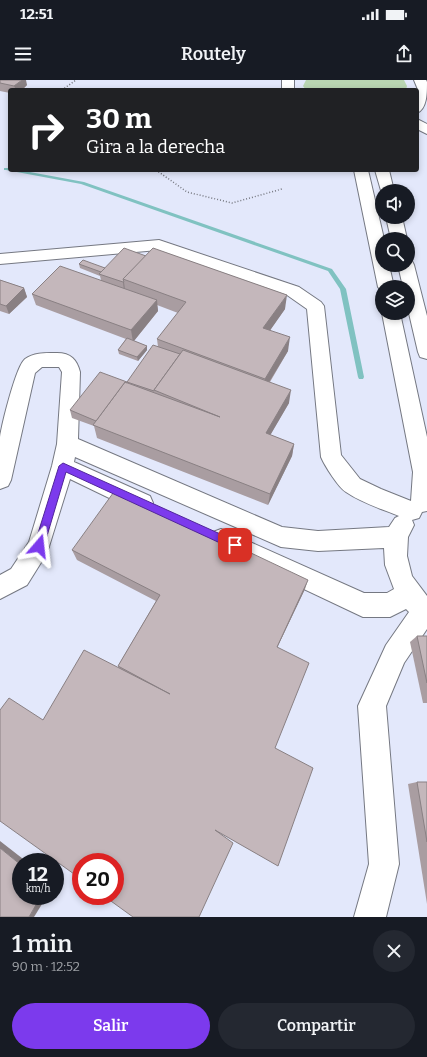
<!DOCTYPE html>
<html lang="es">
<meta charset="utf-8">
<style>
:root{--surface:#171b24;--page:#242831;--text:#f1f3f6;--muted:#9ea1a6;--accent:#7c3aed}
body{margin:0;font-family:Bitter,serif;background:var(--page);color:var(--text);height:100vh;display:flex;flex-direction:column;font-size:15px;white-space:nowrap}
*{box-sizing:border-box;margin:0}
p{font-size:13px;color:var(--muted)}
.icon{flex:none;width:22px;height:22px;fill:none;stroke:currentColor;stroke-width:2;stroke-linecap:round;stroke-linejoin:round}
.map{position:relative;height:837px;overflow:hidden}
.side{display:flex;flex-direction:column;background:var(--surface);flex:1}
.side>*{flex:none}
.banner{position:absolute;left:8px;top:8px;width:411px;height:84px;border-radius:4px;box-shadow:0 2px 6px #0003;background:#202124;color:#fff;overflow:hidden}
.fabs{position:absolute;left:375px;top:104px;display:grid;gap:8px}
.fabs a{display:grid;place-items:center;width:40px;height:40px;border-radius:50%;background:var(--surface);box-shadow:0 2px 6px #0003;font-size:20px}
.speed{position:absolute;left:12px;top:773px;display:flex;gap:8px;font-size:20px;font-weight:700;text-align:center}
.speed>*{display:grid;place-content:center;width:52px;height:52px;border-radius:50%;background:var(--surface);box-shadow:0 2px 6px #0003;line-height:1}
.speed small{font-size:10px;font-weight:400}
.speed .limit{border:6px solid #d22;background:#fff;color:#111}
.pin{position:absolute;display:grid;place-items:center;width:34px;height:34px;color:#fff;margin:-17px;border-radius:8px;box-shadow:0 2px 6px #0006}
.me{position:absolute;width:44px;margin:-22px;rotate:17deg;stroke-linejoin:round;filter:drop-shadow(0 0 3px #0008)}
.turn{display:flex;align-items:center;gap:14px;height:84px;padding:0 12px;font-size:18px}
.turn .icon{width:52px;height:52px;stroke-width:2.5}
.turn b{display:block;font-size:28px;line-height:34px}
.round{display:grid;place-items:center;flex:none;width:42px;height:42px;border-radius:21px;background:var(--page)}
.summary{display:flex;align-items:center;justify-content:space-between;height:68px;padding:0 12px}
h1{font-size:24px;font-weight:600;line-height:30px}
.primary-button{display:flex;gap:8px;margin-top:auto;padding:8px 12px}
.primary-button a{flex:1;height:46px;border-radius:24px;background:var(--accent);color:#fff;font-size:16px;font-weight:600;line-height:46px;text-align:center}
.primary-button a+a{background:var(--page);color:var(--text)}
.status{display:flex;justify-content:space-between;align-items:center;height:28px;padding:0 20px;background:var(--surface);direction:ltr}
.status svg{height:11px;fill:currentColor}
header{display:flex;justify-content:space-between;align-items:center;height:52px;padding:0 12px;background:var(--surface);font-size:18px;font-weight:600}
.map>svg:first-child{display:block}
</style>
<div class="status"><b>12:51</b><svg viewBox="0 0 49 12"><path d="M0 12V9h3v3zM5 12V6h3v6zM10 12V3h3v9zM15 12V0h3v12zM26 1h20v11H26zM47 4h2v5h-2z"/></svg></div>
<header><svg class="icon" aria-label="menu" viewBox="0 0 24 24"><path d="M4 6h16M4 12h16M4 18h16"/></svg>Routely<svg class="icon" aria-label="share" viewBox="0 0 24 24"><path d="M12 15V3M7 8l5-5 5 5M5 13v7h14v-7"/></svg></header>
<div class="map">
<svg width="427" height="837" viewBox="0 0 427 837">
<rect width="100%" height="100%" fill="#eff2fe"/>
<path fill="#e3e8fb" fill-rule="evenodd" d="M0,0H427V837H0ZM10,10H417V90H10ZM382,111H408V137H382ZM382,159H408V185H382ZM382,207H408V233H382ZM21,782H55V816H21ZM81,782H115V816H81Z"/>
<path fill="#b9d5b2" d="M306,0H404L407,6L406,10H306L303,6Z"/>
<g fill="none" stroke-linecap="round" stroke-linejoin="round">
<path fill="#80c2c1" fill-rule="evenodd" d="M4,88H10V90H19L84,102L332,189L346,209L364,297L363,299H359L358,297L340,209L328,191L81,104L6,90H4Z"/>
<defs>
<g id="minor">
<rect x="282" y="0" width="12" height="10"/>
<path d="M414,0H426L427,2C427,13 427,29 417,33L419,12Z"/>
<path d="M417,39L427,44V54L417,49Z"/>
<path d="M354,90H368L384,159H382V185H389L394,207H382V211L378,207Z"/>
<path d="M375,90H389L394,111H382V114Z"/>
<path d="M386,137H402L407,159H391Z"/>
<path d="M159,160L299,207L321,222L324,226L341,375L360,399L381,409L411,421L413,392L382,233H400L427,357V431L422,432L419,438L412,440L414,445L408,457L407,476L412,496L427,516V549L404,583L386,626L399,784L386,837H354L369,784L358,626L386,565L409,532L406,529L390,537H363L213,466L210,459L213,452L221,449L364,513H387L394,509L385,485L384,468L318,471L281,467L75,377L74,382L150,416L153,423L150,430L142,433L134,430L70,399L47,473L27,505L0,519V495L11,489L29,462L52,386L57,364L62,292L59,287H42L35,293L11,400L8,406L0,409C0,392 0,374 0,357C2,344 16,286 25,279C35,272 46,273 57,273C71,273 77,280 80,292L78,359L282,447L318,451L389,447L395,438L399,436C382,429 362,423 346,412C338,407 325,386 321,377L307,229L287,215L158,170L0,184V174Z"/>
<path d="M408,180L412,181L414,185L427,236V279L420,277L418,272L408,229V207H403L398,185H408Z"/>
</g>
</defs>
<use href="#minor" stroke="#757882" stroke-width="2"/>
<g stroke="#767880" stroke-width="1.5" stroke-dasharray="1 2" stroke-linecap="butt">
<path d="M62,10L76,0"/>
<path d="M156,90L187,112L232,123L282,109"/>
</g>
<use href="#minor" fill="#fff" fill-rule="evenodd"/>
</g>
<g fill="#a99da1">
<path d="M0,0L27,5L22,10H10V13L0,11Z"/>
<path d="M79,184L105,188L285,229L270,250L288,271L270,302L289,323L270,355L294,364L292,376L268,425L97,358L94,346L72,338L70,330L127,302L158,267L157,259L178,233L157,225L158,231L134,261L147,266V270L138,281L119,274L118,270L126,259L36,225L32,214L101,200L100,196L80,188Z"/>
<path d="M0,200L24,208L27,217L9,234L0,231Z"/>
<path d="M72,470L305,509L277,568L43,639L120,589L118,586L156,521L77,480Z"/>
<path d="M417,556H427V623H423L410,562Z"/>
<path d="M417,702H427V824L408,704Z"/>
</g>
<g fill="#898083">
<path d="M22,0H26L27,5L22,10H16L14,6Z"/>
<path d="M123,202H124L125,210L124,211Z"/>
<path d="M24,208L27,217L9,234L6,226Z"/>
<path d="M287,215L285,229L262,262L263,248Z"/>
<path d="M157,220L158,231L133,262L131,250Z"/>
<path d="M290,257L288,271L263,312L265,299Z"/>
<path d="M147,266V270L138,281L137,277Z"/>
<path d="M291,310L289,323L264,366L266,353Z"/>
<path d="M294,364L292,376L268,425L270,414Z"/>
<path d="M308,500L305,509L274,574L277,567Z"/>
<path d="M0,761L27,782H21V785L0,768Z"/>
<path d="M41,816H47L34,837H29Z"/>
</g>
<g fill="#c4b7bb" stroke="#898083">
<path d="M0,0H22L14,6L0,3Z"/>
<path d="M124,168L146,176L123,199L124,202H123L99,194Z"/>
<path d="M153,168L287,215L263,248L290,257L265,299L157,259L186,222L123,199Z"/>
<path d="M83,180L105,188L101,192L79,184Z"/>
<path d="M60,186L157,220L131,250L32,214Z"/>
<path d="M0,200L24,208L6,226L0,224Z"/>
<path d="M127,258L147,266L137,277L118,270Z"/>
<path d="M153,265L180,274L154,310V311L127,302Z"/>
<path d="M183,270L291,310L266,353L294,364L270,414L93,345L125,302L220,337L154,310Z"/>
<path d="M100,292L127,302V303L125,302L96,341L70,330Z"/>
<path d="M116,409L308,500L277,567L309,583L275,668L313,688L278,786L215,750L233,763L199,837H133L104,816H115V782H81V799L0,741V630L9,618L43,640L84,570L170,614L118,586L160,515L72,470Z"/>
<path d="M417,556H427V603Z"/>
<path d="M417,702H427V762Z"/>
<path d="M0,768L21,785V816H41L29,837H0Z"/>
</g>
<path fill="#7c3aed" stroke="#51269a" d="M63,383L238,462L239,465L238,468H231L66,392L44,466L39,470L35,469L34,466L59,386Z"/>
</svg>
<div class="fabs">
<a><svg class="icon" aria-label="sound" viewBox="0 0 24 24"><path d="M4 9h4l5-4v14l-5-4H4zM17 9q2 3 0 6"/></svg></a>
<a><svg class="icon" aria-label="search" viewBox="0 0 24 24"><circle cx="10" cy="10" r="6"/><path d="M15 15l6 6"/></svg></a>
<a><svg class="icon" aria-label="layers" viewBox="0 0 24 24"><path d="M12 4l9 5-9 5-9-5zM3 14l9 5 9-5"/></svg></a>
</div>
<div class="speed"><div>12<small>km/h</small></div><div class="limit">20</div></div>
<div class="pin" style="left:235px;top:465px;background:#d93025"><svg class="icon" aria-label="arrive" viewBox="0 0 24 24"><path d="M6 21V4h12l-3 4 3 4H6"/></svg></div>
<svg class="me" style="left:39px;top:466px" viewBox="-20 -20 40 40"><path d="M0-17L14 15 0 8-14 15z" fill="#7c3aed" stroke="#fff" stroke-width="4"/></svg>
<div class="banner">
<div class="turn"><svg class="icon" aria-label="right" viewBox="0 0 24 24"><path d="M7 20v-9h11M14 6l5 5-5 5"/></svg><div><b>30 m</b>Gira a la derecha</div></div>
</div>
</div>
<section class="side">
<div class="summary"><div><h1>1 min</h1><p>90 m · 12:52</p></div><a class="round"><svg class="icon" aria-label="close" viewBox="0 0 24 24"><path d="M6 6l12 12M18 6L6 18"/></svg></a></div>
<div class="primary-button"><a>Salir</a><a>Compartir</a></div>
</section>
